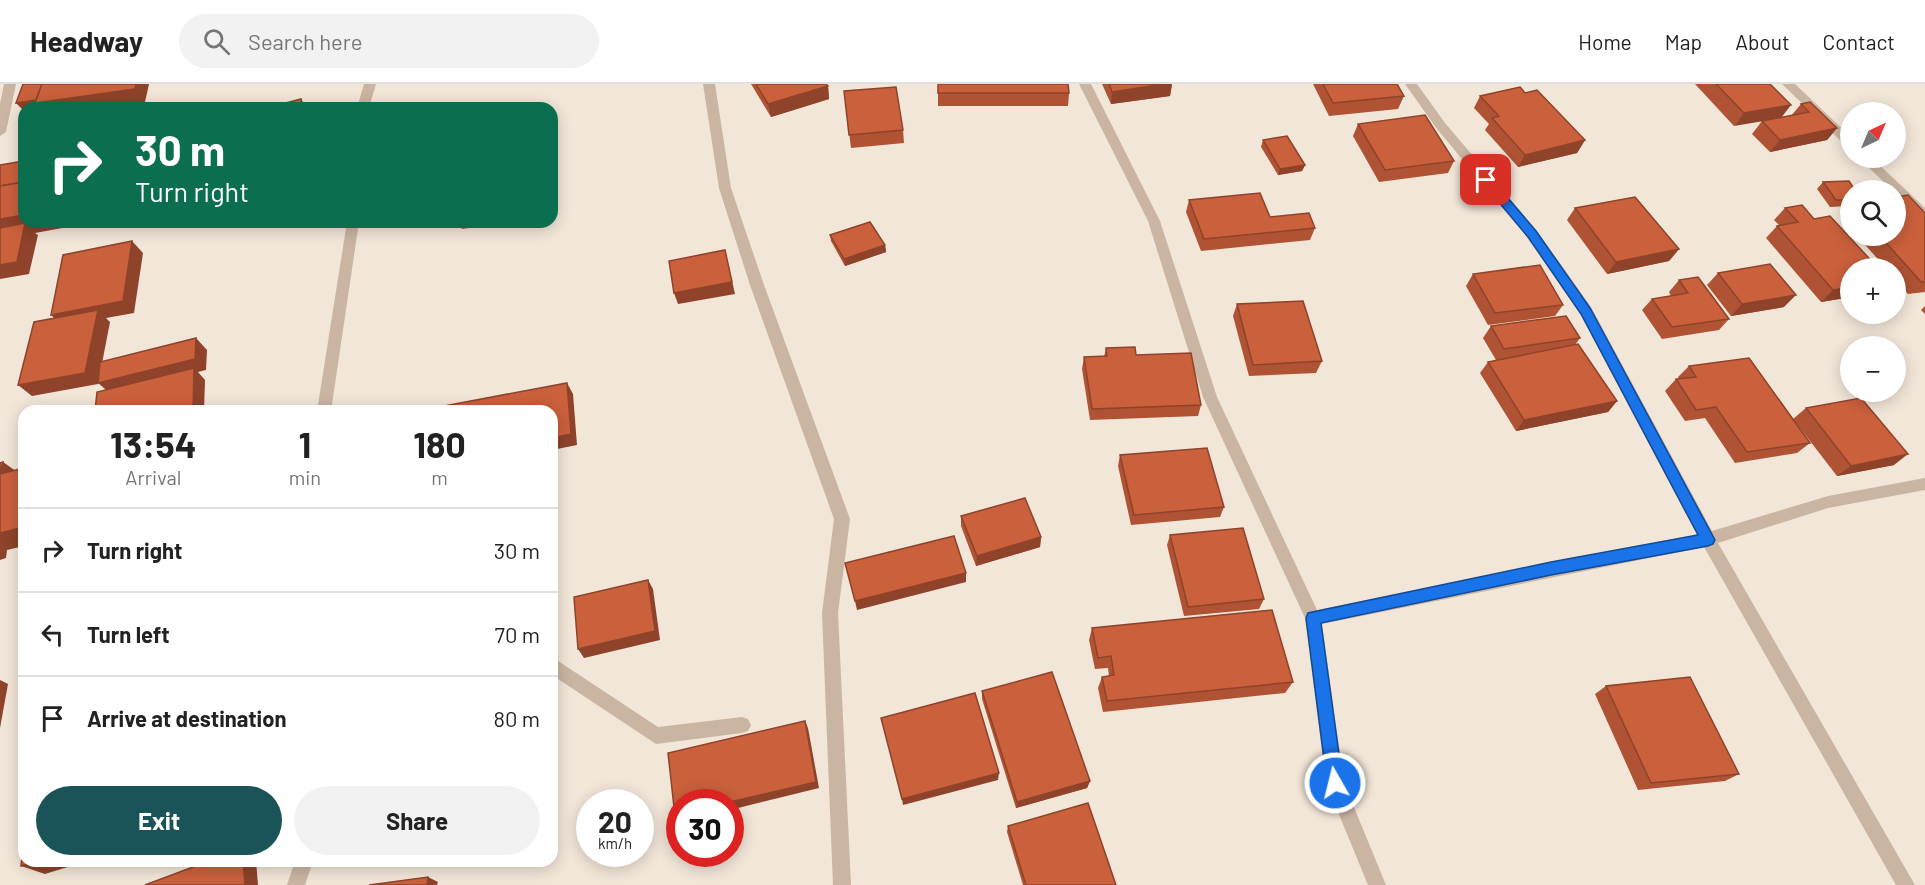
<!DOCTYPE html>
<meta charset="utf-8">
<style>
:root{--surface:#fff;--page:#f2f2f2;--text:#222;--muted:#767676;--line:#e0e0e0;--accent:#1a5458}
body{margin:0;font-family:Barlow,sans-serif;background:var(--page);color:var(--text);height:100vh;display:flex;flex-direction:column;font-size:22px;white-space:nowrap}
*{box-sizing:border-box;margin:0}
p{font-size:20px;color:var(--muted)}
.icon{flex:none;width:33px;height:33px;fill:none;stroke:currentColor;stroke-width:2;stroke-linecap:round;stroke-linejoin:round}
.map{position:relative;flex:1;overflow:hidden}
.side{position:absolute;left:18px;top:321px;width:540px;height:462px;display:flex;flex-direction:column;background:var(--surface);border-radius:18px;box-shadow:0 3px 15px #0003}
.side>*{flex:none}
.guide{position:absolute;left:18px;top:18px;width:540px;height:126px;border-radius:18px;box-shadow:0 3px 15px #0003;background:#0b6e4f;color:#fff;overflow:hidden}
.needle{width:39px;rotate:44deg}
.fabs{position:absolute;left:1840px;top:18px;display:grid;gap:12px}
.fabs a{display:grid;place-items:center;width:66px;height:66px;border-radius:50%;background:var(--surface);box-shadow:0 3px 15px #0003;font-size:30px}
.speed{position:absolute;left:576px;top:705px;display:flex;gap:12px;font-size:30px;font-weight:700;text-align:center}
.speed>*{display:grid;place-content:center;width:78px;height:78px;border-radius:50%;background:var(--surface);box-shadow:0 3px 15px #0003;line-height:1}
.speed small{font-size:15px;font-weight:400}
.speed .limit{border:9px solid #d22;background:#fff;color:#111}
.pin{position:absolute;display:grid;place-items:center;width:51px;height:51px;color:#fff;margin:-26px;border-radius:12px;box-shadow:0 3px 9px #0006}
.me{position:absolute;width:66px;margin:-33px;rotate:352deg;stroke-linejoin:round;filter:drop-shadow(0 0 4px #0008)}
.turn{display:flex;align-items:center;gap:21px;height:126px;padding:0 18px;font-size:27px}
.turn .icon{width:78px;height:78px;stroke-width:2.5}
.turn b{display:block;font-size:42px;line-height:51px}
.eta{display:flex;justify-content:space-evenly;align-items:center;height:102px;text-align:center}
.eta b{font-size:36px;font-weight:700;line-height:42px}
.button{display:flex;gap:12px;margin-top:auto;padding:12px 18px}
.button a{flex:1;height:69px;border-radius:36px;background:var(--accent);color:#fff;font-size:24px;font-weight:700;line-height:69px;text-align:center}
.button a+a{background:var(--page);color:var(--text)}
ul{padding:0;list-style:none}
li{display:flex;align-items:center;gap:18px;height:84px;padding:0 18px;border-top:2px solid var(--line)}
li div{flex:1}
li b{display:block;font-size:22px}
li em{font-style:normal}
header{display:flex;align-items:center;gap:36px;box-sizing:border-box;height:84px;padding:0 30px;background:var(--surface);border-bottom:2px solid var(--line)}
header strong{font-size:28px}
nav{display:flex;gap:33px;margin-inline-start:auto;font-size:21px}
.search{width:420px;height:54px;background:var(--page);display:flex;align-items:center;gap:15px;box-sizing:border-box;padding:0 21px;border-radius:33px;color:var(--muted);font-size:22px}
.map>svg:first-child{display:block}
</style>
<header>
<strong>Headway</strong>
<div class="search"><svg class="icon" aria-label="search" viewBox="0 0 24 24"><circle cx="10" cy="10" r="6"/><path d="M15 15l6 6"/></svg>Search here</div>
<nav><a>Home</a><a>Map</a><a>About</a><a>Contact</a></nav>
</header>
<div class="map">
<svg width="1925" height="801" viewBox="0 0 1925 801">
<rect width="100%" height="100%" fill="#f2e6d8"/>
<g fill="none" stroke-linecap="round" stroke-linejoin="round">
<g fill="#cab5a3" fill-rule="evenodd">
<path d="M4,0H16L6,48L0,52V20Z"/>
<path d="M364,0H376L369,24H357Z"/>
<path d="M703,0H715L731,104L764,201L850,435L838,529L851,801H833L822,529L834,435L750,201L719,104Z"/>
<path d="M1079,0H1091L1160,137L1217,313L1317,526L1698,450L1581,230L1527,153L1437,45L1405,0H1417L1445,39L1537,147L1591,223L1712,447L1828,412L1925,394V406L1828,424L1718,459L1915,801H1896L1704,463L1322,540L1344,699L1386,801H1368L1326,699L1305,534L1203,313L1148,137Z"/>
<path d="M1782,0H1795L1851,53V64L1847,63Z"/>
<path d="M1859,74H1872L1925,124V136L1921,134L1896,111V106H1892Z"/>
<path d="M347,138H359L331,327H317Z"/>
<path d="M552,573L658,643L742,633L748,635L751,641L748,647L742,649L656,660L552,591Z"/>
<path d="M295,777H313L305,801H287Z"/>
</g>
</g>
<g fill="#af5334">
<path d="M751,0H826L828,2L829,15L771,33Z"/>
<path d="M938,0L1069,9L1068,22H938Z"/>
<path d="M1102,0H1172L1170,12L1111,20Z"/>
<path d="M1313,0H1397L1404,12L1398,25L1329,32Z"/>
<path d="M1695,0H1770L1734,42Z"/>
<path d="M844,7L903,46L904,59L851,64Z"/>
<path d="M1525,9L1585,56L1577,69L1518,83L1485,46L1489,40L1474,24L1480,12Z"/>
<path d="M1801,20L1837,44L1827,56L1770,68L1752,50L1762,37L1791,32Z"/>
<path d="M1358,40L1454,77L1448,89L1379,98L1353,52Z"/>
<path d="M1263,56L1305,81L1302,87L1278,91L1261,63Z"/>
<path d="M1823,98L1851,106V144L1840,132L1849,122L1830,123L1817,105Z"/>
<path d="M1189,116L1270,133L1315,144L1310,156L1201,167L1186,128Z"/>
<path d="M1575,124L1679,165L1669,177L1607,190L1567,136Z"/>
<path d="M1785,124L1814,135L1851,213L1821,218L1766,154L1777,142L1779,141L1774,136Z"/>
<path d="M1925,129V208L1908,210L1896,196V184H1886L1857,152H1896Z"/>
<path d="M458,138H513L462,145Z"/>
<path d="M830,151L885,161L886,168L845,182L831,157Z"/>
<path d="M1718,189L1784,223L1731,232L1707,201Z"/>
<path d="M1473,190L1563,221L1555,232L1488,241L1466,202Z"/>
<path d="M1679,196L1729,235L1719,246L1662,255L1642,226L1652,215L1671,212L1669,208Z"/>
<path d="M1237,220L1322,277L1316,289L1249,292L1233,232Z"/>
<path d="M1925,222V230L1921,226Z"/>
<path d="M1491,242L1580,254L1575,261L1617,317L1608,328L1516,347L1480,289L1488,278L1496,276L1483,254Z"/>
<path d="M1106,264L1136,271L1201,321L1198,332L1090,336L1082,285L1084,273H1104Z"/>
<path d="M1689,282L1810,359L1797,369L1735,379L1705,334L1685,337L1665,307L1676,295H1679L1678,293Z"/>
<path d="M1806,324L1894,381L1837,392L1793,335Z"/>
<path d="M1120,371L1224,423L1220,433L1131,441L1118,382Z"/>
<path d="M961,432L1041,453L1040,463L976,482L961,442Z"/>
<path d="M1170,451L1264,515L1259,525L1184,532L1167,461Z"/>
<path d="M1092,544L1293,598L1285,609L1103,628L1098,604L1102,593L1109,592L1108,584L1095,585L1089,556Z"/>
<path d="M1606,602L1739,690L1725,697L1638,706L1595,610Z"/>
<path d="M982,607L1090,697L1087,704L1016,724L982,615Z"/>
<path d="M1008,742L1116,801H1023L1007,748Z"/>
</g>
<g fill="#8e432a">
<path d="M136,0H149L145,18L103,24H39L38,23L24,24V25H22L16,19Z"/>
<path d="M1164,0H1172L1170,12L1111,20L1112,8Z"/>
<path d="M828,2L829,15L771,33L768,20Z"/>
<path d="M301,15L307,24H303Z"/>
<path d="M1791,21L1781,34L1734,42L1744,29Z"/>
<path d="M1837,44L1827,56L1770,68L1780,56Z"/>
<path d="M1585,56L1577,69L1518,83L1525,71Z"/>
<path d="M1305,81L1302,87L1278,91L1280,85Z"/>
<path d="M24,131V138H95L35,149L38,151L29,190L0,195V135Z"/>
<path d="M132,157L143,169L134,229L106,234L110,238L98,300L32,312L18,301L64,243L51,231Z"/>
<path d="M885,161L886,168L845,182L844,175Z"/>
<path d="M1679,165L1669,177L1607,190L1616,178Z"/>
<path d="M725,166L735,210L678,220L674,209Z"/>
<path d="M1851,203V213L1821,218L1833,206Z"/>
<path d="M1796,211L1784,223L1731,232L1742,220Z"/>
<path d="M196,254L207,266L206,286L198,288L205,296L204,327H193L111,310L98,299Z"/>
<path d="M567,299L573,310L577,361L552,366V354Z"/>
<path d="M1617,317L1608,328L1516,347L1524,336Z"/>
<path d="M1908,370L1894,381L1837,392L1851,382Z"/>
<path d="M3,378L23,392L0,390Z"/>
<path d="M24,443V462L7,466L6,474L0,476V449Z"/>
<path d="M1041,453L1040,463L976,482L977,472Z"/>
<path d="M966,489V498L857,526L855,517Z"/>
<path d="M648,496L653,505L660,556L584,574L578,565Z"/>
<path d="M0,596L8,600L0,644Z"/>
<path d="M805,637L808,644L819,704L730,726V718Z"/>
<path d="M999,689L998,696L903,721L902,715Z"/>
<path d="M1090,697L1087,704L1016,724L1017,718Z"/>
<path d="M680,731V738L675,732Z"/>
<path d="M38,777H87L45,790L21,782Z"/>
<path d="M243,777H256L258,801H245Z"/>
<path d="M428,793L438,798L437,801H427Z"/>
</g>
<g fill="#cb603c" stroke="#8e432a" stroke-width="1.5">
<path d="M23,0H42L36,16L16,19Z"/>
<path d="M42,0H136L135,5L35,19Z"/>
<path d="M756,0H826L828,2L768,20Z"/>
<path d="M938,0H1068L1069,9H938Z"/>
<path d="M1109,0H1164L1112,8Z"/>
<path d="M1323,0H1397L1404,12L1333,19Z"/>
<path d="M1716,0H1770L1791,21L1744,29Z"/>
<path d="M896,3L903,46L849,51L844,7Z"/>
<path d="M1520,3L1525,9L1537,6L1585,56L1525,71L1492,34L1499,32L1480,12Z"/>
<path d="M301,15L303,24H267Z"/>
<path d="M1810,18L1837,44L1780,56L1762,37L1809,28L1801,20Z"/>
<path d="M1425,31L1454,77L1385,86L1358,40Z"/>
<path d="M1287,52L1305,81L1280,85L1263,56Z"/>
<path d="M24,77V98L0,102V81Z"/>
<path d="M1849,97L1855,106H1851V116H1836L1823,98Z"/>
<path d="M24,98V131L0,135V102Z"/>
<path d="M1260,109L1270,133L1309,129L1315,144L1204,155L1189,116Z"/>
<path d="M1908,111L1925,129V198H1921L1880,152H1896V113Z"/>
<path d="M1635,113L1679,165L1616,178L1575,124Z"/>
<path d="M1802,121L1814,135L1830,132L1878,184H1851V203L1833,206L1777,142L1798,138L1785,124Z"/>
<path d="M870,138L885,161L844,175L830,151Z"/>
<path d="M25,139L17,178L0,181V144Z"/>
<path d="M132,157L123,217L51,231L63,171Z"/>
<path d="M725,166L732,198L674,209L669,177Z"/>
<path d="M1770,180L1796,211L1742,220L1718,189Z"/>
<path d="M1540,181L1563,221L1495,229L1473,190Z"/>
<path d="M1698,193L1729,235L1672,243L1652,215L1688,209L1679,196Z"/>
<path d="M1303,217L1322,277L1253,281L1237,220Z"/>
<path d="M98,226L85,289L18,301L34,238Z"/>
<path d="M1566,232L1580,254L1504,265L1491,242Z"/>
<path d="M196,254L195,275L98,299L100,278Z"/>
<path d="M1578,260L1617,317L1524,336L1488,278Z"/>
<path d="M1135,263L1136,271L1191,269L1201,321L1092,325L1084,273L1107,272L1106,264Z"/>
<path d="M1749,274L1810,359L1747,368L1716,323L1696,326L1676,295L1696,293L1689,282Z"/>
<path d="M194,284L193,327H95L97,308Z"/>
<path d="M567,299L571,350L552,354V327H433V324Z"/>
<path d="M1861,314L1908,370L1851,382L1806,324Z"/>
<path d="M1207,364L1224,423L1134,431L1120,371Z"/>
<path d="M3,378L0,390L24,384V443L0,449V379Z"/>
<path d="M1025,414L1041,453L977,472L961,432Z"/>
<path d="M1243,444L1264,515L1188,523L1170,451Z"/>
<path d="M954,452L966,489L855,517L845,479Z"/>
<path d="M648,496L655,547L578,565L574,513Z"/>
<path d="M1272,526L1293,598L1107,617L1102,593L1114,591L1111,572L1098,574L1092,544Z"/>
<path d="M1052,588L1090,697L1017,718L982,607Z"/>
<path d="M1690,593L1739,690L1651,699L1606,602Z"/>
<path d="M975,609L999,689L902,715L881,634Z"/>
<path d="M805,637L816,698L730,718H680V731L675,732L668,669Z"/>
<path d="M1088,719L1116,801H1026L1008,742Z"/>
<path d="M24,755V777H38L21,782Z"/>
<path d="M209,777H243L245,801H145Z"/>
<path d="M428,793L427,801H369Z"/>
</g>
<path fill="#1a73e8" stroke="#114b97" stroke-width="1.5" d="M1486,92L1490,93L1536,147L1590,224L1715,456L1713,460L1708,462L1551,491L1321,539L1343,699L1341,705L1335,707L1329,705L1327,699L1306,534L1308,529L1551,478L1698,451L1581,230L1528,153L1482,98V93Z"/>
</svg>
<div class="fabs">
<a><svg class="needle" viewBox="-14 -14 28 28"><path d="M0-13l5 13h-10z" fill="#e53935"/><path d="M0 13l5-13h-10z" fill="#767676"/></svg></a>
<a><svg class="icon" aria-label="search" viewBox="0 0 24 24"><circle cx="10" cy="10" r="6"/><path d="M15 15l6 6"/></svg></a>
<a>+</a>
<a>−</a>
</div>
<div class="speed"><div>20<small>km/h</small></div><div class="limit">30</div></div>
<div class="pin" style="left:1486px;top:96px;background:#d93025"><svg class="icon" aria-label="arrive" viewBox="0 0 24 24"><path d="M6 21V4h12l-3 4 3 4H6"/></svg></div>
<svg class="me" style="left:1335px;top:699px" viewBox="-20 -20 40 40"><circle r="17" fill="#1a73e8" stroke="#fff" stroke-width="3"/><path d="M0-11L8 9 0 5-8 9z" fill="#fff"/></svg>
<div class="guide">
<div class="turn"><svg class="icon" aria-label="right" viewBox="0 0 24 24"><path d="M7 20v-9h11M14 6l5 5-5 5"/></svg><div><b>30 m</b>Turn right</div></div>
</div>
<section class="side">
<div class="eta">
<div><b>13:54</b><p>Arrival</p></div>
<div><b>1</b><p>min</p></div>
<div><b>180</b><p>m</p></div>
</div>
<ul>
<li><svg class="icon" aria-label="right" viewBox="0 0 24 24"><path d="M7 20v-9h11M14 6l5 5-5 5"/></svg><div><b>Turn right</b></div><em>30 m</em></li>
<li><svg class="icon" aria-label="left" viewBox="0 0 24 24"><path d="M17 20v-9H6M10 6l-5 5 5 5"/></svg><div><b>Turn left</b></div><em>70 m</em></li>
<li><svg class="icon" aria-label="arrive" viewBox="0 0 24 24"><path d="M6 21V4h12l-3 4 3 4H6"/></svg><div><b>Arrive at destination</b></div><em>80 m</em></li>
</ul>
<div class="button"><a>Exit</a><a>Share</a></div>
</section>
</div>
